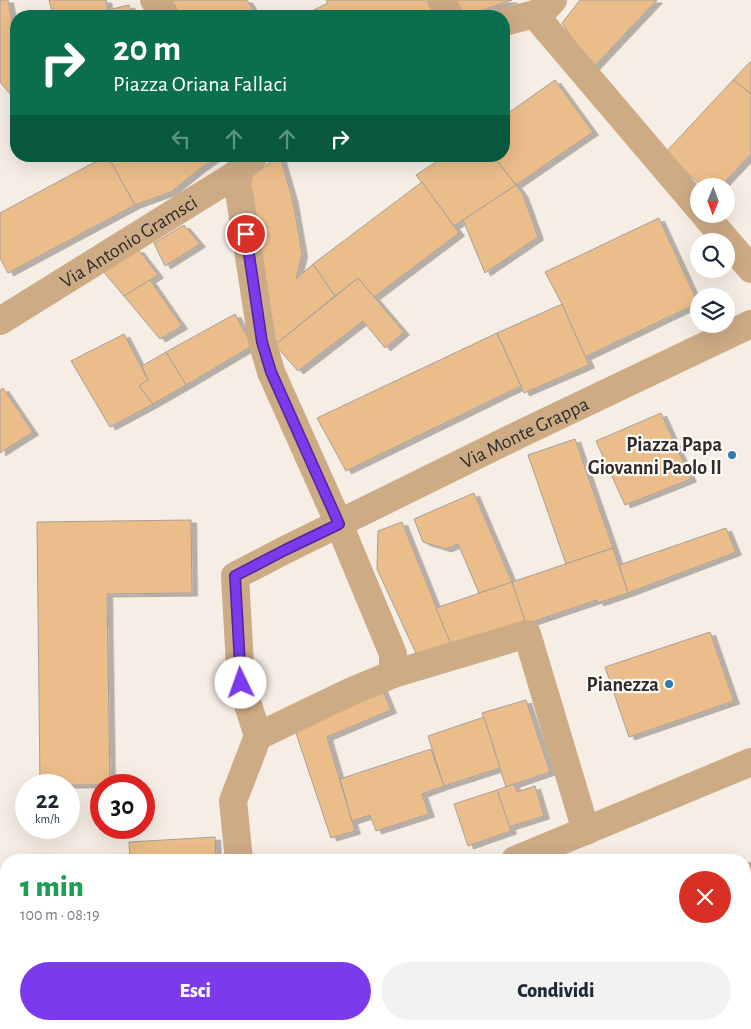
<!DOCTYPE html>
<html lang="it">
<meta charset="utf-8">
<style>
:root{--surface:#fff;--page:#f2f2f3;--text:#1f2937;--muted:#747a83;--accent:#7c3aed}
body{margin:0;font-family:"Alegreya Sans",sans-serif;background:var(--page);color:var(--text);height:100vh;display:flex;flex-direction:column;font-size:19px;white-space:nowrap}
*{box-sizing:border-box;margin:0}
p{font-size:16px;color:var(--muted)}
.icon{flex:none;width:28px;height:28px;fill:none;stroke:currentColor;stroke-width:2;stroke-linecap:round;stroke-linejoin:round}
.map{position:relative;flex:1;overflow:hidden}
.panel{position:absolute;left:0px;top:854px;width:751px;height:176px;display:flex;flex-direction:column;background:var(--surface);border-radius:20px 20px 0 0;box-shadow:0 5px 20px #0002}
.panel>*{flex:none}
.hud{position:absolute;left:10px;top:10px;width:500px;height:152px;border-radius:20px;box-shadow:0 5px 20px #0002;background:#0b6e4f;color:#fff;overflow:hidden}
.needle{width:32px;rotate:181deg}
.controls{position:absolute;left:690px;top:178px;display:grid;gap:10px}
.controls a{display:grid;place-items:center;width:45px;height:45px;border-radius:50%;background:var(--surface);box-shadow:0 5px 20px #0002;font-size:25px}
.speed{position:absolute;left:15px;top:774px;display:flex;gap:10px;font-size:25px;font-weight:700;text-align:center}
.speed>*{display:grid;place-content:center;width:65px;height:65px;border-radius:50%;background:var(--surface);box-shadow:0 5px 20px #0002;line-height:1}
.speed small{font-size:12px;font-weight:400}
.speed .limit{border:8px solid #d22;background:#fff;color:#111}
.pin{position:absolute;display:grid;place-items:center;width:42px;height:42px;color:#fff;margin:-21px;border:2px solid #fff;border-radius:50%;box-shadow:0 1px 5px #0007}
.me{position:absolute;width:55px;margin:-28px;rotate:357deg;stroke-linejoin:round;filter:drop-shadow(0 0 4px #0008)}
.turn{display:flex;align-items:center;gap:18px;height:105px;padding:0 20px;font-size:22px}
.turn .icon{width:65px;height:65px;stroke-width:2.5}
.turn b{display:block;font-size:35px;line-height:42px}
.lanes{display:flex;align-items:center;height:48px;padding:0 20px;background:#0003;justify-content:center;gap:25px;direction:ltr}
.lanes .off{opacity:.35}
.round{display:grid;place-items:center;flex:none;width:52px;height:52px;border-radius:26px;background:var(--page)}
.summary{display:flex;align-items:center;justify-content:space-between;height:85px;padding:0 20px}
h1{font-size:30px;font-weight:800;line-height:38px;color:#1e9e55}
.primary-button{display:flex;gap:10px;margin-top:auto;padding:10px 20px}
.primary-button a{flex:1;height:58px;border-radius:30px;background:var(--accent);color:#fff;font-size:20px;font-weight:800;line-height:58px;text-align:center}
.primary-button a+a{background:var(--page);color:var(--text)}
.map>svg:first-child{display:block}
</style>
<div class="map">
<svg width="751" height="1029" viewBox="0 0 751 1029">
<defs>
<filter id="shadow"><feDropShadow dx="5.5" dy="3" stdDeviation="0" flood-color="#0004"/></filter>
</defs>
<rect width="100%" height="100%" fill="#f6ede4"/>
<g fill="#ebbd8a" stroke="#a79f97" filter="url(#shadow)">
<path d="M0,0H8L16,42V101L0,82Z"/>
<path d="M49,0H106L108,10L82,16H53Z"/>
<path d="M171,0H247L257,16H182Z"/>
<path d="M326,0H433L442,16H302L328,3Z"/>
<path d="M454,0H512L467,16H464Z"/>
<path d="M580,0H657L592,69L562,23Z"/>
<path d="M129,5L132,16H82L108,10Z"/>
<path d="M751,61V94L733,80Z"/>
<path d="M555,80L593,132L516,185L493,156H504V116Z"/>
<path d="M733,80L751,94V154L721,186H702L665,153Z"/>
<path d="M106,156H108L135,205L8,273L0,258V213Z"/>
<path d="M124,156H218L201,168L171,192L135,205L111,162Z"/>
<path d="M278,156H280L293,201L302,254L296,279L313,264L335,296L275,345L250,189L252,176Z"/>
<path d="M445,156H493L516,185L454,226L416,175Z"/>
<path d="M422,182L459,233L374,297L358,278L335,296L313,264Z"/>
<path d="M516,185L523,195L538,237L485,273L463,220Z"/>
<path d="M659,218L698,303L585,357L562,304L545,272Z"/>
<path d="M184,225L200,244L165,266L154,243Z"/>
<path d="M138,249L158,275L124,296L102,270Z"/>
<path d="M358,278L404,332L385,348L363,321L298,371L275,345Z"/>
<path d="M150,280L182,326L160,339L124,296Z"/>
<path d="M562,304L589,365L524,393L497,333Z"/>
<path d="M235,314L252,346L186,385L166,352Z"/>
<path d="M497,333L521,386L346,471L317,418Z"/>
<path d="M124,334L148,380L139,386L153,404L110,427L71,361Z"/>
<path d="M166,352L186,385L153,404L139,386L148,380L142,366Z"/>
<path d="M3,388L33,432L0,453V390Z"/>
<path d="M661,413L691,479L625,505L596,441Z"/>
<path d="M575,439L613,548L566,564L528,455Z"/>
<path d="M474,493L512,582L479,593L458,544L446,549L423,542L414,519Z"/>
<path d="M191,520L192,593L107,594L110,785H40L37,522Z"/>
<path d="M402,522L453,649L419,660L377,569L378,531Z"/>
<path d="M726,528L736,552L628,593L619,565Z"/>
<path d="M613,548L628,593L598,603L597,600L526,624L512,582Z"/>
<path d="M512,582L526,624L453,649L436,608Z"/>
<path d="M710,632L734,701L629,737L605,667Z"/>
<path d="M381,686L391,710L327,737L355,831L331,838L295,730Z"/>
<path d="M526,700L550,772L506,787L482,713Z"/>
<path d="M484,717L500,768L444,786L428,736Z"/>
<path d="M431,749L444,786L422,794L429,814L376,831L370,815L352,821L340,779Z"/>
<path d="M514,784L517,792L535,786L544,816L509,827L497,790Z"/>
<path d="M497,790L511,831L468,846L454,804Z"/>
<path d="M215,837L216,860H130L129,842Z"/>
<path d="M745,863H751V918L745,921Z"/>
<path d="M15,1024H50L51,1029H15Z"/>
<path d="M429,1024H508L510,1027L505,1029H413Z"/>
</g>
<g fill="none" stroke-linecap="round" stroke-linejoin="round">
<path stroke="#cdab85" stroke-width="15" d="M246,1029V1024"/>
<g stroke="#cdab85" stroke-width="28">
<path d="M154,0L165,16"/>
<path d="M441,0L450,16"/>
<path d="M534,14L699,208"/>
<path d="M504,22L542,12L553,0"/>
<path d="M235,175L240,198L262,341L271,372L339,524L393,654V674L350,692L258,736L233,801L239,860"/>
<path d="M704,214L751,269"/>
<path id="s1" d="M0,321L235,175L254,156"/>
<path d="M393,674L527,634L586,831"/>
<path id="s2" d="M258,736L241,683L235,576L285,550L516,436L751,324"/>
<path d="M515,860L751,762"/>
<path d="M0,913H6"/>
</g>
</g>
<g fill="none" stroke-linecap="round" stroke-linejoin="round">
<defs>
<path id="route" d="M241,683L235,576L285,550L339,524L271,372L262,342L246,234"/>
</defs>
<use href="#route" stroke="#51269a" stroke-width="12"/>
<use href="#route" stroke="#7c3aed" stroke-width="9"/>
</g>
<g fill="#307caf" stroke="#fffbf8" stroke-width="2">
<circle cx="732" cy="455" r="5"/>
<circle cx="669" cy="684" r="5"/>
</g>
<g text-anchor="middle" stroke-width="4.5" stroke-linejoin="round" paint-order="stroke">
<g font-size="20" fill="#2f2c29" stroke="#fffbf8">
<text dy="7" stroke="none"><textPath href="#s1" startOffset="151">Via Antonio Gramsci</textPath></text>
<text dy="7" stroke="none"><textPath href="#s2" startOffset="486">Via Monte Grappa</textPath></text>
</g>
<g font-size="20" font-weight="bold" fill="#2f2c29" stroke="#fffbf8" text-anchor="end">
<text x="722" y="451">Piazza Papa<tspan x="722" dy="23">Giovanni Paolo II</tspan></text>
<text x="659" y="691">Pianezza</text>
</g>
</g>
</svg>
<div class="controls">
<a><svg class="needle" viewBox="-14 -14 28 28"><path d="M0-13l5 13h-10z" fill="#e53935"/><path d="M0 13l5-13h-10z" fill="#747a83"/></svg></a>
<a><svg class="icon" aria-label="search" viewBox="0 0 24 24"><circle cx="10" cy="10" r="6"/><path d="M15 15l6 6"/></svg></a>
<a><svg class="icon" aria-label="layers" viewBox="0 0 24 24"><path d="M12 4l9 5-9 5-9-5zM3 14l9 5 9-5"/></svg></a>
</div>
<div class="speed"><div>22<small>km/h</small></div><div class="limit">30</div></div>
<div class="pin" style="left:246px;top:234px;background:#d93025"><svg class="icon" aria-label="arrive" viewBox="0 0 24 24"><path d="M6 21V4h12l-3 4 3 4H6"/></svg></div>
<svg class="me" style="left:241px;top:683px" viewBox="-20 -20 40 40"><circle r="19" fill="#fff"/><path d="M0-13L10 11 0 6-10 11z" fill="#7c3aed"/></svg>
<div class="hud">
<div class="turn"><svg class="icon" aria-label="right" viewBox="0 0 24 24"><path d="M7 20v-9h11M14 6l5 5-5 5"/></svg><div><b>20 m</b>Piazza Oriana Fallaci</div></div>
<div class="lanes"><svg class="icon off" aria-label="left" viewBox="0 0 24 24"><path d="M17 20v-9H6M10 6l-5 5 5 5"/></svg><svg class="icon off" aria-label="ahead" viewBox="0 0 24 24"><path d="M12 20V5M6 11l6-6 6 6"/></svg><svg class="icon off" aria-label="ahead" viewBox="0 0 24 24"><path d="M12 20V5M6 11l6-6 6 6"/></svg><svg class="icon" aria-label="right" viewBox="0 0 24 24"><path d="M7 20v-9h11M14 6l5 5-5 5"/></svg></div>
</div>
<section class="panel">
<div class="summary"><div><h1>1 min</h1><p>100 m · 08:19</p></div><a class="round" style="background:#d93025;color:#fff"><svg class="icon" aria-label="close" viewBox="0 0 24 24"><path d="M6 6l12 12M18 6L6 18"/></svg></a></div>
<div class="primary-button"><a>Esci</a><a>Condividi</a></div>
</section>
</div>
